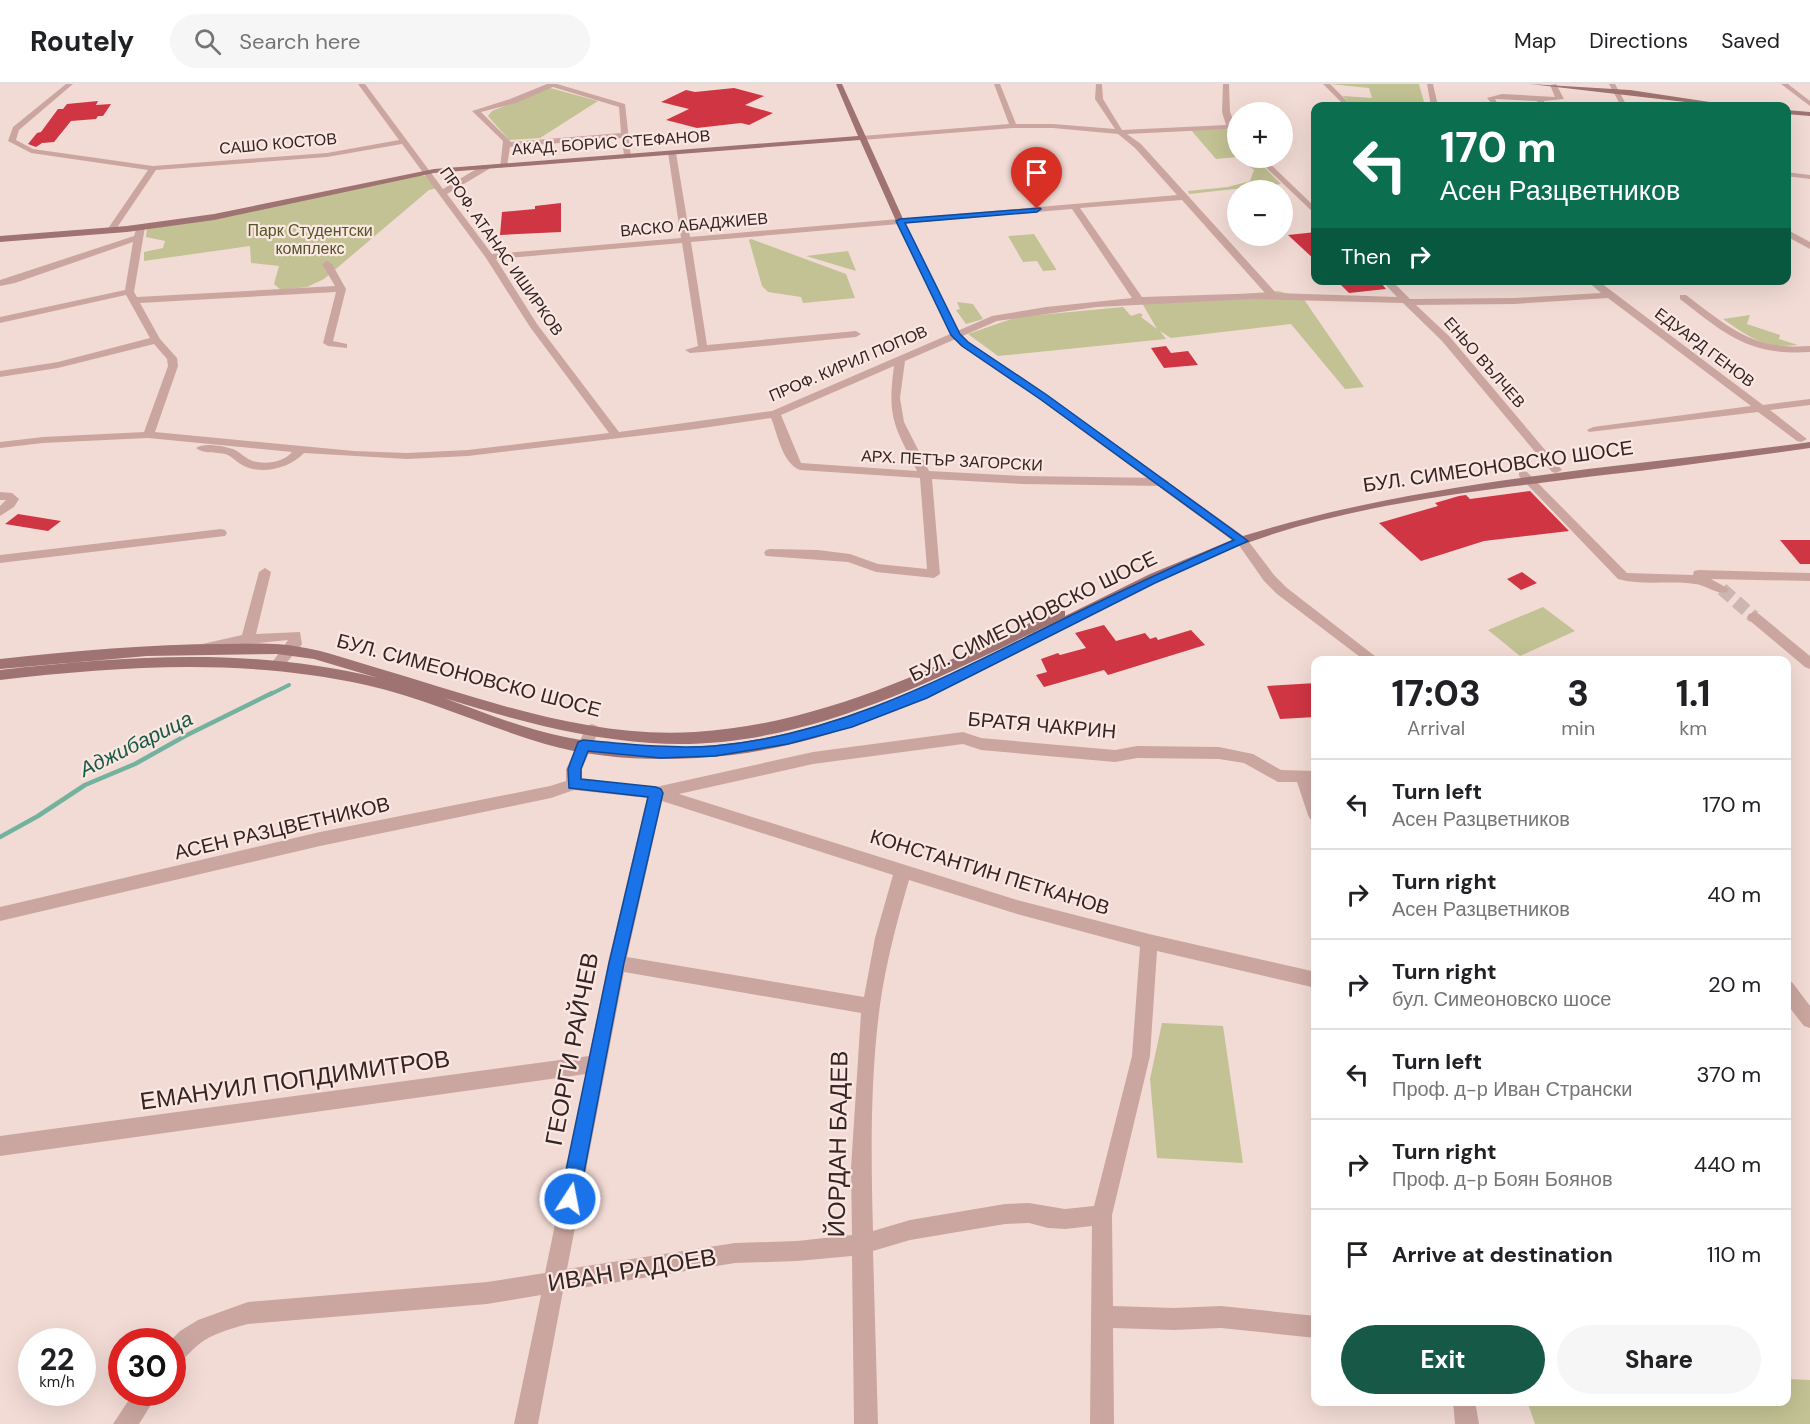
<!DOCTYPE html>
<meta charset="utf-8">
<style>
:root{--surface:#fff;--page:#f6f6f6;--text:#202124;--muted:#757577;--line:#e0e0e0;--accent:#175947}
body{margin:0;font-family:"DM Sans",sans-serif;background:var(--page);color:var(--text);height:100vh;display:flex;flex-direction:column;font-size:22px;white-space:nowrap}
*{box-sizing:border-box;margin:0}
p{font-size:20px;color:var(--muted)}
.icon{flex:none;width:33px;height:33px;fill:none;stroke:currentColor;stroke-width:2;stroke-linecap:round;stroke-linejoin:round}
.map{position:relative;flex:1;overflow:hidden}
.sheet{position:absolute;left:1311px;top:572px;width:480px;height:750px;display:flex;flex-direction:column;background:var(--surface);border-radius:12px;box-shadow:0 6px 24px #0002}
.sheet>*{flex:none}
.top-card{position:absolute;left:1311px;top:18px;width:480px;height:183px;border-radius:12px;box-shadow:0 6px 24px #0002;background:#0b6e4f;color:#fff;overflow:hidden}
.tools{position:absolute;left:1227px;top:18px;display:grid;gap:12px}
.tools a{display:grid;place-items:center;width:66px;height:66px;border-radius:50%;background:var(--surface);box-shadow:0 6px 24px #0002;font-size:30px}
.speed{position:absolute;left:18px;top:1244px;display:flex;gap:12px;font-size:30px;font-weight:700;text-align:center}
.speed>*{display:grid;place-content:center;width:78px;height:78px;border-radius:50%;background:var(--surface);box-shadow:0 6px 24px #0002;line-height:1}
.speed small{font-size:15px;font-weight:400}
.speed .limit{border:9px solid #d22;background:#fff;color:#111}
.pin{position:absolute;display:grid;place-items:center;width:51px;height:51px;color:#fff;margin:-62px -26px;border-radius:50% 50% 50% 0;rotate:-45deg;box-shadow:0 0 6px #0007}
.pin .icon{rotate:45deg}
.me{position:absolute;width:66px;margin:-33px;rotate:11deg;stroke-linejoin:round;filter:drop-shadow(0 0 4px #0008)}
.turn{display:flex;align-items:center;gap:21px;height:126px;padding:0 30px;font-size:27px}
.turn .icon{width:78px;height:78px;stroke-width:2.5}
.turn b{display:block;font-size:42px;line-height:51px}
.then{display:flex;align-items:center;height:57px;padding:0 30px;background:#0003;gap:12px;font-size:22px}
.eta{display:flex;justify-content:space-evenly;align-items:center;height:102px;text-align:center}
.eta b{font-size:36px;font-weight:800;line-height:42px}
.cta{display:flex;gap:12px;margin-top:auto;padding:12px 30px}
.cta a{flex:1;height:69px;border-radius:36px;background:var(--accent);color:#fff;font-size:24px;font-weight:800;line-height:69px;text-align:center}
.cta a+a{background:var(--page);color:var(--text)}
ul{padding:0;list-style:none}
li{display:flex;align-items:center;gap:18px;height:90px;padding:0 30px;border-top:2px solid var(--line)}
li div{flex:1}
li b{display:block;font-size:22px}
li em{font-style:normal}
header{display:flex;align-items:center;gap:36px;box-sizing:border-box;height:84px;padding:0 30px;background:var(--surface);border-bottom:2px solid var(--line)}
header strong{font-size:28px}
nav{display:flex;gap:33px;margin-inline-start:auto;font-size:21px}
.search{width:420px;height:54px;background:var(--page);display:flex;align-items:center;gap:15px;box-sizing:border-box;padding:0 21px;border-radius:33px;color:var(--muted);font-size:22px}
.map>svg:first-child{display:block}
</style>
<header>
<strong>Routely</strong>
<div class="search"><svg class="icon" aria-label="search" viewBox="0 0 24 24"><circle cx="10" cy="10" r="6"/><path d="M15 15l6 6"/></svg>Search here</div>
<nav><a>Map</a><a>Directions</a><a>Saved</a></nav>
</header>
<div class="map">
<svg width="1810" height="1340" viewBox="0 0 1810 1340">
<rect width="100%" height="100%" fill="#f3dbd5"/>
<g fill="#c2c294">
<path d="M1330,0H1419L1425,22H1352L1343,12L1372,14L1369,4Z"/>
<path d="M550,4L598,17L540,54L509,56L488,32L492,27Z"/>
<path d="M1226,45L1237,56V73L1216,75L1191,46Z"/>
<path d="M1240,74H1255L1281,100L1189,110L1188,107L1228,103L1250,97L1254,86Z"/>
<path d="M420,91L430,93L438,104L429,106L324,195L307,203L281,206L274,200L279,182L251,179L250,162L144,177V168L163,164L165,157L146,153L147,144Z"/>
<path d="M1034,150L1056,185V186L1043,187L1037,177L1023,178L1008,152Z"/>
<path d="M751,155L846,190L855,214L803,219L801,213L768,208L762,202L749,156Z"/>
<path d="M848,167L856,187L806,172Z"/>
<path d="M1278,207L1303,214L1364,303L1345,305L1291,240L1171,254L1160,247L1166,255L998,272L968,250L1017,233L1123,223L1131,232L1140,229L1143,231L1141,233L1157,245L1142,219Z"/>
<path d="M957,218L973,220L983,235L966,240L956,226L960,225Z"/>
<path d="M1750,231L1747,240L1780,251L1779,255L1798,261C1764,265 1749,253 1723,235Z"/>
<path d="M1543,523L1575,547L1520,572L1488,546Z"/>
<path d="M1162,939L1223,942L1243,1079L1157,1074L1150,995Z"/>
<path d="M1787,1295L1810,1296V1340H1535L1527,1317H1786Z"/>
</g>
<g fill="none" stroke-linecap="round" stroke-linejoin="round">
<path stroke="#72b29f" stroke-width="4" d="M269,611L289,601"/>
<path stroke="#72b29f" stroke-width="4.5" d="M0,753L38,732L85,701L135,680L185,652L272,609"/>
</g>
<g fill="#d03543">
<path d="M734,4L764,12L745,21L773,29L749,41L741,39L697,44L666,36L689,25L661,18L686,6L695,8Z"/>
<path d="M98,17L96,21L111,20L103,32H98L96,35L71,37L54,58L42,59L36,63L28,60L37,49L41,48L58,25H63L67,20Z"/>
<path d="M561,119V148L500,151L502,128L535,125V122Z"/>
<path d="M1316,148V177L1288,151Z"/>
<path d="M1336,196H1379L1386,205L1349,209Z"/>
<path d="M1166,262L1171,269L1188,267L1198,281L1164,284L1151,264Z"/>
<path d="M1530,407L1569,447L1484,457L1421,477L1379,439L1438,422L1435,419L1459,412L1466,411L1470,415Z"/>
<path d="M18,430L61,437L48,447L5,440Z"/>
<path d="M1780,456H1810V480H1800Z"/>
<path d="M1522,488L1537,499L1521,506L1507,495Z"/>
<path d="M1104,541L1116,557L1145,549L1150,555L1156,553L1158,556L1191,546L1205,561L1108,591L1104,586L1044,603L1036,591L1047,588L1041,575L1058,569L1060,571L1086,564L1075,549Z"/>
<path d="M1316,599V633L1280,635L1267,602Z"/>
</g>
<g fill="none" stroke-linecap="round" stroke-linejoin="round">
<path stroke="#cdb6b2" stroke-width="13" stroke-dasharray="13 6" stroke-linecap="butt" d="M1722,505L1754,533"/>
<g fill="#cba6a0" fill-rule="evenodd">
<path d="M66,0H73L19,46L16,56L33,65L153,82L327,69L399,56L358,0H365L443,105L483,81H489V85L447,110L492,170L681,154L668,69L672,67L676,69L690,153L1177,111L1135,64L1118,50L1053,44H1013L862,56L858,54L862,52L1009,40L994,0H1000L1016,40H1053L1115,45L1095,15L1096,0H1102L1103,15L1122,46L1226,41L1222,28L1223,0H1229L1230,28L1238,47V54L1229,45L1127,50L1141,60L1276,209L1397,213L1381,196H1391L1410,215L1514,214L1601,209L1586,196H1597L1763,321L1810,315V321L1770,326L1807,355L1801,358L1797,357L1758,328L1589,348L1587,346L1593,343L1751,322L1608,214L1514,220L1416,221L1450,253L1562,386L1556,389L1552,388L1442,257L1403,219L1252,215L1097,223L997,237L905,277L900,314L904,338L929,387L1022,392L1163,394L1169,398L1163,402L1022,400L932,395L940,490L934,494L876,488L848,478L766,472L764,469L766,466L770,465L818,466L850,470L878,480L927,485L920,394L800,386C782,379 778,351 771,334L696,345L468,372L407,375L304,369C290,384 263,391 244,382C238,379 233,374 228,371C218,367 205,371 196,364C203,358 224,362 233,365C240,368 246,375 253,377C266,381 284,378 292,368L148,354L43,359L0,364V358L43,353L144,348L168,282L167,275L154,260L58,284L0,293V287L58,278L150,254L126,211L0,239V233L125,206L133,158L15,199L0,202V196L134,152L137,143L141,140L145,143L134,208L137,213L335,202L322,180L327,177L332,180L346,205L333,257L347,260V264L328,262L323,259L336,208L140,219L160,255L177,274L178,282L155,348L354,367L407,369L468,366L609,349L530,243L486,174L402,60L327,73L156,86L114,148L111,149L107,146L148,86L31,69L8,57L13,43ZM1182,116L1265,209L1142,213L1080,124ZM1072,125L1132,214L1046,223L992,232L772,327L619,348L537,240L496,175L682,159L698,262L685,266L690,269L703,268L856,253L861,250L856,247L707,261L691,158ZM894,282C887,334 894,341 917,387L801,379L781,331Z"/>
<path d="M547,0H557L625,20L631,74L624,72L622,54L510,63L507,82L500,84L503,57L472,27L510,15ZM553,3L619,23L621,49L511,58L481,28L516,19Z"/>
<path d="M1323,0H1330L1352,22H1345Z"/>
<path d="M1427,0H1433L1438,22H1431Z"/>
<path d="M1556,0L1564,15L1544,17L1545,22H1539L1537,17L1495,15L1498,20L1494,22L1487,14L1502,10L1555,13L1550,1Z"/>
<path d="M1609,0H1615L1627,22H1621Z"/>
<path d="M1781,0H1788L1810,17V22Z"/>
<path d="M1256,74H1264L1316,124V131Z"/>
<path d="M1786,88L1810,91V95L1786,92Z"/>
<path d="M1786,145L1810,158V165L1786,152Z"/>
<path d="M1680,211H1686C1730,244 1752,266 1810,262V268C1749,272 1725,250 1680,215Z"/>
<path d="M1523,387L1527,388L1627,489L1693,491L1694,487L1699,486L1810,489V497L1711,495L1729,505L1727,508C1716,511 1706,501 1695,500C1669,496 1644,502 1618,495L1519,392V388Z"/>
<path d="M0,408L12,409L19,415L14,423L0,432V422L6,416H0Z"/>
<path d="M221,445L225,446L227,449L225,452L0,479V471Z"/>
<path d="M1242,453L1246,454L1274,491L1287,504L1380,576H1364L1277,510L1264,497L1236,457Z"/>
<path d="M265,484L271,488L256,550L300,548L302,560L300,563L283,583L278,585L271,580L288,556L248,560L203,569L198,567L196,564L198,561L242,551L259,488Z"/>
<path d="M1754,528L1759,530L1810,572V585L1805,583L1749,536L1747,533L1749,530Z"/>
<path d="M592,640L597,642L599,646L582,685V695L656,703L813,668L963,648L981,654L1115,666L1137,662L1219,663L1253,670L1281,686L1316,687V699H1313L1316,707V737L1310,735L1308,731L1297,698H1278L1244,679L1219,675L1137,674L1115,678L981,666L963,660L813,680L679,710L1017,816L1149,850L1316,888V904L1157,867L1150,972L1112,1131L1113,1222L1174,1224L1221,1222L1316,1232V1254L1221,1244L1174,1246L1113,1244L1114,1340H1090L1092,1142L1065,1145L1048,1144L1029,1139L1005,1140L910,1156L873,1167L878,1340H854L852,1172L797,1177L735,1179L563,1207L538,1340H514L541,1211L487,1220L248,1240C230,1245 213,1249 198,1261C189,1268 183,1278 172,1283V1257H170L180,1247L198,1236L248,1218L487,1198L545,1189L586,990L0,1072V1052L589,972L608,879L647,714L574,706L551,714L320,762L0,837V823L320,748L550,702L566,697V685L587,642ZM662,717L893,791L875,854L864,913L627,873ZM909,796L1017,830L1140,863L1132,972L1094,1122L1065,1125L1029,1119L1005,1120L910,1136L873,1147C871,1072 870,995 880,921C886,879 897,837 909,796ZM624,888L861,929L851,1084L852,1151L797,1157L735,1159L567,1185Z"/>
<path d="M1786,896L1792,898L1810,922V944L1804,942L1786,919Z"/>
<path d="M134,1308H159L139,1340H113Z"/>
<path d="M1453,1317H1475L1479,1340H1455Z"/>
</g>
<g fill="#9f7372" fill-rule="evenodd">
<path d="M836,0H842L904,137L960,250L969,258L1047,311L1243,452C1427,395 1620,384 1810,358V364C1738,374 1667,384 1595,392C1477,407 1356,419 1244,460C1069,525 922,647 732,671C671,678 605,677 545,660C485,642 427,615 366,601C245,574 122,582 0,596V586C126,572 254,563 378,594L314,575L277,570L147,572L0,585V575C74,567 149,560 224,560C249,560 276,558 300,563C326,567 350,576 374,583C477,613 585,655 695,648C825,640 939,582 1055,527H1065V532L1150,490L1232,456L1039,315L961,262L952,253L896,137L860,56L434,89L214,136L127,148L0,158V152L127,142L214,130L434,85L858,52ZM1051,540C892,623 749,690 565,653C523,645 483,628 444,614C511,635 580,654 651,659C794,669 926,600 1051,540Z"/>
<path d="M1530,0L1630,6L1736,22H1720Z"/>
<path d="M1786,26L1810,28V32L1786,30Z"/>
</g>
</g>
<path fill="#1a73e8" stroke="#114b97" stroke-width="1.5" d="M1040,124L1041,125L1037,128L905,139L960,250L968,258L1047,311L1248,457L1155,499L927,614L852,643L788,660L715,672L660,674L588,667L581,685V695L656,703L661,705L663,709L624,879L579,1115L576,1122L570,1124L563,1122L560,1115L609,879L648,713L569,704L568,685L578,658L583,656C627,660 670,665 714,662C831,652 934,599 1037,548C1102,516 1167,485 1234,456L1040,315L962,262L951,251L896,137L900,135Z"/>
<g text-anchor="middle" stroke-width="4.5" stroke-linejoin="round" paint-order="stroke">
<g font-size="16" fill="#342424" stroke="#fae7e1">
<text transform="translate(611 58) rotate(-4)" y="6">АКАД. БОРИС СТЕФАНОВ</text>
<text transform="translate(278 59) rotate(-5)" y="6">САШО КОСТОВ</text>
<text transform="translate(694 140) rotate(-5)" y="6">ВАСКО АБАДЖИЕВ</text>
<text transform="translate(502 167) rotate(55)" y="6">ПРОФ. АТАНАС ИШИРКОВ</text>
<text transform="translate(1705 263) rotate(37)" y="6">ЕДУАРД ГЕНОВ</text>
<text transform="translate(1485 278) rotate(49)" y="6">ЕНЬО ВЪЛЧЕВ</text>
<text transform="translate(848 279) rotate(-23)" y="6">ПРОФ. КИРИЛ ПОПОВ</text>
<text transform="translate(952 376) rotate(3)" y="6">АРХ. ПЕТЪР ЗАГОРСКИ</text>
</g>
<g font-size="16" fill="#535526" stroke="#fae7e1">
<text x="310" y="152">Парк Студентски<tspan x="310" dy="18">комплекс</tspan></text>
</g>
<g font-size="20" fill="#342424" stroke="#fae7e1">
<text transform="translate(1498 382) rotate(-8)" y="7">БУЛ. СИМЕОНОВСКО ШОСЕ</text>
<text transform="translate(1033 532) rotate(-26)" y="7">БУЛ. СИМЕОНОВСКО ШОСЕ</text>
<text transform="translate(469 591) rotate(15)" y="7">БУЛ. СИМЕОНОВСКО ШОСЕ</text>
<text transform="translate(1042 641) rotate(5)" y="7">БРАТЯ ЧАКРИН</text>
<text transform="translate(282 744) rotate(-13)" y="7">АСЕН РАЗЦВЕТНИКОВ</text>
<text transform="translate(990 788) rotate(17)" y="7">КОНСТАНТИН ПЕТКАНОВ</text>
</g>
<g font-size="21" font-style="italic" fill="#175947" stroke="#fae7e1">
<text transform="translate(136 660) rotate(-26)" y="7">Аджибарица</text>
</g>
<g font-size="24" fill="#342424" stroke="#fae7e1">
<text transform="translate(572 965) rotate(-79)" y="8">ГЕОРГИ РАЙЧЕВ</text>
<text transform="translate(295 996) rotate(-8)" y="8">ЕМАНУИЛ ПОПДИМИТРОВ</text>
<text transform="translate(838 1060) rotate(-89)" y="8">ЙОРДАН БАДЕВ</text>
<text transform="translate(632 1186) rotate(-9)" y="8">ИВАН РАДОЕВ</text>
</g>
</g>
</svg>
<div class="tools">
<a>+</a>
<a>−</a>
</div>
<div class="speed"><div>22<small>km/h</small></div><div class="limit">30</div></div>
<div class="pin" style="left:1037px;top:125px;background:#d93025"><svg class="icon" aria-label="arrive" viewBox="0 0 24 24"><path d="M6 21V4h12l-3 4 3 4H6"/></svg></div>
<svg class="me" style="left:570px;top:1115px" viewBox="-20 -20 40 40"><circle r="17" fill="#1a73e8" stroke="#fff" stroke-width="3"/><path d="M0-11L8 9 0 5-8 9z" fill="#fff"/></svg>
<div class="top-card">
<div class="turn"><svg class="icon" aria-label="left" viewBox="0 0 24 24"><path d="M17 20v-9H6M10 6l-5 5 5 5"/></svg><div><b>170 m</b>Асен Разцветников</div></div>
<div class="then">Then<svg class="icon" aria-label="right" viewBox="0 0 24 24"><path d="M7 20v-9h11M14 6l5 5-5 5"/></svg></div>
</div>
<section class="sheet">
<div class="eta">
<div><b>17:03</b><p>Arrival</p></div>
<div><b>3</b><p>min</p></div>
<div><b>1.1</b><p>km</p></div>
</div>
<ul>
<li><svg class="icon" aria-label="left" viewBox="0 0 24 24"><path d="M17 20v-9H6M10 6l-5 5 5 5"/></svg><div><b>Turn left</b><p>Асен Разцветников</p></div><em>170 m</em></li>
<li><svg class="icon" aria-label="right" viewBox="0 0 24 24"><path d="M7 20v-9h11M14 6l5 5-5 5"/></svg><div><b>Turn right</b><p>Асен Разцветников</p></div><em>40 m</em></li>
<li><svg class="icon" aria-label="right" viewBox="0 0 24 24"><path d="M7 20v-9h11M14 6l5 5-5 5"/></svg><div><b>Turn right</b><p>бул. Симеоновско шосе</p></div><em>20 m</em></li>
<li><svg class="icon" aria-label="left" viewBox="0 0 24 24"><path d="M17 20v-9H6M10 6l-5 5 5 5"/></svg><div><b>Turn left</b><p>Проф. д-р Иван Странски</p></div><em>370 m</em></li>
<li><svg class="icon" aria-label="right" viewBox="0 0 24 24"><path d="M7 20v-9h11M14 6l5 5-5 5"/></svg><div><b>Turn right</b><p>Проф. д-р Боян Боянов</p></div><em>440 m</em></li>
<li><svg class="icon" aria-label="arrive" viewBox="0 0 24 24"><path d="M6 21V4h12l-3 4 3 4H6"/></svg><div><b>Arrive at destination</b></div><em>110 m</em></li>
</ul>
<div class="cta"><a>Exit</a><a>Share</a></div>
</section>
</div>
